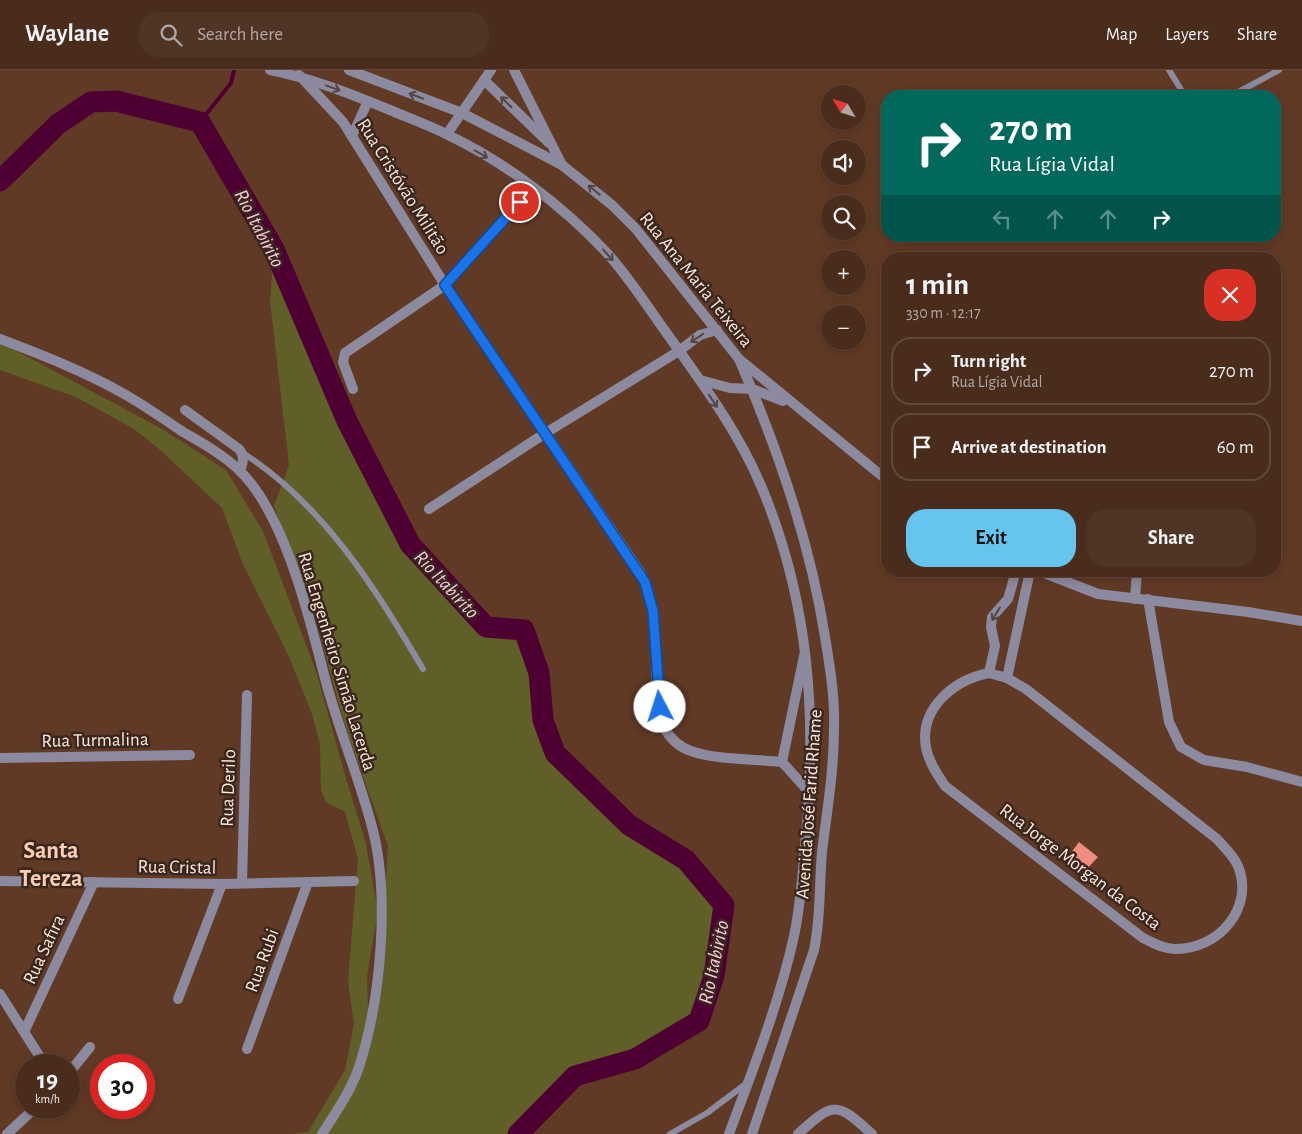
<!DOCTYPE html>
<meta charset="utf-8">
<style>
:root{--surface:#492c1c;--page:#503425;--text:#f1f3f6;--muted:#b1a7a3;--line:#61483b;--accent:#65c5ee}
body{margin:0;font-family:"Alegreya Sans",sans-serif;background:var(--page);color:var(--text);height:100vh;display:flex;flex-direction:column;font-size:19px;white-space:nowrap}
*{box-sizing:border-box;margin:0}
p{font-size:16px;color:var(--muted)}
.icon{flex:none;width:28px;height:28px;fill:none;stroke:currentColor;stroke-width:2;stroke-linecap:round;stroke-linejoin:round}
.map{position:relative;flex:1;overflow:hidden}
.drawer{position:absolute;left:881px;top:182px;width:400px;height:325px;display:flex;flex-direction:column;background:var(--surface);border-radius:20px;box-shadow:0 2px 12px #0003,0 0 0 1px var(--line)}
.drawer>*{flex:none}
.hud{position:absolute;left:881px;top:20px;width:400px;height:152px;border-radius:20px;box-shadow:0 2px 12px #0003,0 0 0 1px var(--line);background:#00695c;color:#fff;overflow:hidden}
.needle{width:32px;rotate:308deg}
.fabs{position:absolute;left:821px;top:15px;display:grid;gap:10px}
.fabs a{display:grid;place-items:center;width:45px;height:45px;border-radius:50%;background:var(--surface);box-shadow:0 2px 12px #0003,0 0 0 1px var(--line);font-size:25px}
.speed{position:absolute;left:15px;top:984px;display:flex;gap:10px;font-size:25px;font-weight:700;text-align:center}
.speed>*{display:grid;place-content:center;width:65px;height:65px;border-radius:50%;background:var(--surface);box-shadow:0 2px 12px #0003,0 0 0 1px var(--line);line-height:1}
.speed small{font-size:12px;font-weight:400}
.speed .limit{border:8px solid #d22;background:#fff;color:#111}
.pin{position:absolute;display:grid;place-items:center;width:42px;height:42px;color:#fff;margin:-21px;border:2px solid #fff;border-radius:50%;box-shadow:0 1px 5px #0007}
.me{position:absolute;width:55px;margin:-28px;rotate:355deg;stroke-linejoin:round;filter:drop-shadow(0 0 4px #0008)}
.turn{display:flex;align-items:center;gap:18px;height:105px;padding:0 25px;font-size:22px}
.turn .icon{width:65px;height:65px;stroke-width:2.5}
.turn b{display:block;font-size:35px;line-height:42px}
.lanes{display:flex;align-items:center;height:48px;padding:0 25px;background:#0003;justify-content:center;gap:25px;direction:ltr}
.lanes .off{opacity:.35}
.round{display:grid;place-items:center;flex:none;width:52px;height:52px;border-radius:20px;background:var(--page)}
.overview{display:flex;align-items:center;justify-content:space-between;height:85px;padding:0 25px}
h1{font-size:30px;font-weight:700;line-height:38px}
.action{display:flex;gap:10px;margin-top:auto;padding:10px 25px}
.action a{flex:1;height:58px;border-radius:20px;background:var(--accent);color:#111;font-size:20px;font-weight:700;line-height:58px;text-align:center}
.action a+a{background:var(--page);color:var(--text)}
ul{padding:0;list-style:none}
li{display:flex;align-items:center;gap:15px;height:68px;margin:0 10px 8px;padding:0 15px;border:2px solid var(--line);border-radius:20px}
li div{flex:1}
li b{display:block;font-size:19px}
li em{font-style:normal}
header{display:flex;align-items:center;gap:30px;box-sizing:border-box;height:70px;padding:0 25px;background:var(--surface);border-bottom:1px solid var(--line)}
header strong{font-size:24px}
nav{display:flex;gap:28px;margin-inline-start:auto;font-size:18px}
.search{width:350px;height:45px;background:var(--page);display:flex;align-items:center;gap:12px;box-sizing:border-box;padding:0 18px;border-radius:20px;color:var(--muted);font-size:19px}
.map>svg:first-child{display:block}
</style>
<header>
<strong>Waylane</strong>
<div class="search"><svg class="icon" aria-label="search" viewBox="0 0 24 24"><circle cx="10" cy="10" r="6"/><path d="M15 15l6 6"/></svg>Search here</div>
<nav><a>Map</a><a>Layers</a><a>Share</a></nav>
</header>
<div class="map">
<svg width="1302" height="1064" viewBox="0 0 1302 1064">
<rect width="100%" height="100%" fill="#613a25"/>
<path fill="#5f5f27" d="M274,179L347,350L410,474L486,557L524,560L539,603L543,650L555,683L629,755L686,790L724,835L714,906L699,951L635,989L575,1006L518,1064H293L308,1062L345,1000L354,954L348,911L358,789L345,742L326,732L321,720L320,675L312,644L289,587L242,492L222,438L158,378L134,359L76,327L0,300V272L162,359L226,400L263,461L317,604L345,705L366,774L378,842L367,905L369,972L381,895L388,776L346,659L314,544L274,436L289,395L270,231Z"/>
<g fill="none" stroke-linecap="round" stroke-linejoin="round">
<path stroke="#4f0032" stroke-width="4" d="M200,52L231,13L234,0"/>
<path stroke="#4f0032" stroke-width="21" d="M0,111L58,54L91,32L116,31L200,52L274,179L347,351L410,474L486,557L524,560L539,603L543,650L555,683L629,755L686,790L724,835L714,906L699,951L635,989L575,1006L518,1064"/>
</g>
<path fill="#ef8e80" d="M1079,772L1098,787L1083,803L1065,791Z"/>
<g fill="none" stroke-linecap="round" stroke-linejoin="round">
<g stroke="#8c8a9e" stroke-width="6">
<path d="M1169,0L1185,26"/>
<path d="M1231,26L1279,0"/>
<path d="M243,383C324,435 375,518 423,599"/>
<path d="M670,1064L707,1043L747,1013"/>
</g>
<g stroke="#8c8a9e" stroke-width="10">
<path d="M299,5L343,52L445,215L640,502C658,536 655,577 657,615C658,628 658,644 663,656C669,667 679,677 691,681C715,690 756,689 782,692L810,723"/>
<path d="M352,66L368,31"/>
<path d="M353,319L343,292L345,283L445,215L532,118"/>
<path d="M185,340L239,379C245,386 243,393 240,401"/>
<path d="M429,439L544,364L679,281"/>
<path d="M1135,529L1137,501"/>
<path d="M1148,529L1169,652L1181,677L1204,690L1247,697L1302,712"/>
<path d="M989,603L1007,608L1026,619L1217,769C1224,777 1233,785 1238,796C1255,838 1218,880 1175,879C1163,879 1154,873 1143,868L945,716C937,704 929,692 926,678C919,638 954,610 989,603Z"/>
<path d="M989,603L995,576L991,557L992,547L1008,529L1016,501"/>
<path d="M1007,608L1030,501"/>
<path d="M0,688L190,685"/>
<path d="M782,692L804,586"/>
<path d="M0,811L222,814L354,811"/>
<path d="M242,813L247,625"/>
<path d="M0,924L45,995"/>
<path d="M178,929L222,814"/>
<path d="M25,960L94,812"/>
<path d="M247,979L308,812"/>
<path d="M69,1003L90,977"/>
<path d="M7,1064L35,1038"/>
<path d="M798,1064C834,1031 837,1032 872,1064"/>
</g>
<g stroke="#8c8a9e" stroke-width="10">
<path d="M270,0C311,8 351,24 390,40C409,48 428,55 446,64C505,92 562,135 607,183C628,206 645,233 663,258C699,309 738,360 762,418C809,531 817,645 806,766C803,799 801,834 794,866C779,934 753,999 729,1064"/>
<path d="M349,0L462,43L562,95"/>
<path d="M514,0L562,95L612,135L636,159L739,289L888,411"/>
<path d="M484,10L549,73"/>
<path d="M447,64L491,0"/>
<path d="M0,269C42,285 86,302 126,325C145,336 164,349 183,362C202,373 224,385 240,401C286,446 310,551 326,612C339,660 358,705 371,753C391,823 381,931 358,1000C350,1022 335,1044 322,1064"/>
<path d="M679,281L700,265L717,260"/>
<path d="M739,289C778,379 810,471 825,567C830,597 835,628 834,658C834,700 827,741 822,782C819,815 821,848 814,880L752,1064"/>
<path d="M700,310L730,318L752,319L783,331"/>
<path d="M1039,501L1098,524L1248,542L1302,551"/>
</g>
</g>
<defs><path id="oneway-shaft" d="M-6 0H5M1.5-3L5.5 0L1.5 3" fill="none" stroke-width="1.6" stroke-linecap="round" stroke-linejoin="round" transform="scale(1.25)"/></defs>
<g stroke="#524544">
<use href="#oneway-shaft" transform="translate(333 18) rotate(20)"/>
<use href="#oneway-shaft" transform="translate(416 26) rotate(-159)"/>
<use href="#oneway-shaft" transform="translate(506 32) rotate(-136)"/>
<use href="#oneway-shaft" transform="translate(481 84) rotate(30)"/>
<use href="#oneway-shaft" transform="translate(594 120) rotate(-141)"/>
<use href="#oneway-shaft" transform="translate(608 185) rotate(48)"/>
<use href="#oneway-shaft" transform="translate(697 268) rotate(146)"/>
<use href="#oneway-shaft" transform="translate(713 331) rotate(57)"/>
<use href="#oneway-shaft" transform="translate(996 544) rotate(121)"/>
</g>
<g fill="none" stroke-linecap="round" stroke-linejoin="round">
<defs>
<path id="route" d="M520,132L445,215L645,512L653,541L660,637"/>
</defs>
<use href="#route" stroke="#114b97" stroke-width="12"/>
<use href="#route" stroke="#1a73e8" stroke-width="9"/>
</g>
<g text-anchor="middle" stroke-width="5" stroke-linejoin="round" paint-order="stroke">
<g font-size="19" fill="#fee6d9" stroke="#39271d">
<text transform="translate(404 116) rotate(58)" y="7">Rua Cristóvão Militão</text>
<text transform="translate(697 209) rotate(51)" y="7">Rua Ana Maria Teixeira</text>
<text transform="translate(338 591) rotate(73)" y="7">Rua Engenheiro Simão Lacerda</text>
<text transform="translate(95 669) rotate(-1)" y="7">Rua Turmalina</text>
<text transform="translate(227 718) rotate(-88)" y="7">Rua Derilo</text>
<text transform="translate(808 734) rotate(-86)" y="7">Avenida José Farid Rhame</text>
<text transform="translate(177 796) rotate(1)" y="7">Rua Cristal</text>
<text transform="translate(1081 796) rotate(37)" y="7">Rua Jorge Morgan da Costa</text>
<text transform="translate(43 879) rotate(-65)" y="7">Rua Safira</text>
<text transform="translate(261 890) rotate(-70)" y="7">Rua Rubi</text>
</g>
<g font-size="20" font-style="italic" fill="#facae0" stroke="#39271d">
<text transform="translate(260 158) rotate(62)" y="7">Rio Itabirito</text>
<text transform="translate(447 514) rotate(47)" y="7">Rio Itabirito</text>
<text transform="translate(713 892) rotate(-78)" y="7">Rio Itabirito</text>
</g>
<g font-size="24" font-weight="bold" fill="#fcccb3" stroke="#39271d">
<text x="51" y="788">Santa<tspan x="51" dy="28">Tereza</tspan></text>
</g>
</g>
</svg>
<div class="fabs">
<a><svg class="needle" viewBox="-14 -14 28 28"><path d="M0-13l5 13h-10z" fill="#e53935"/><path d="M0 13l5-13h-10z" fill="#b1a7a3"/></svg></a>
<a><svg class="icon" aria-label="sound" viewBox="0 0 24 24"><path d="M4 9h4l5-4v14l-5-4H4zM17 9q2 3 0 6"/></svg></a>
<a><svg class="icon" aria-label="search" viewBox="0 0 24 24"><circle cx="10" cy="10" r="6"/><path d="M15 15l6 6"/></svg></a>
<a>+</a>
<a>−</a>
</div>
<div class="speed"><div>19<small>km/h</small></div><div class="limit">30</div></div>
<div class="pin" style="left:520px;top:132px;background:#d93025"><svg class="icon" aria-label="arrive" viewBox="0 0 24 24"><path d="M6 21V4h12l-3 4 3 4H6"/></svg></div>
<svg class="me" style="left:660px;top:637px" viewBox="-20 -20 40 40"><circle r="19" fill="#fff"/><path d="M0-13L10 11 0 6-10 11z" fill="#1a73e8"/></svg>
<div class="hud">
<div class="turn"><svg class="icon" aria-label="right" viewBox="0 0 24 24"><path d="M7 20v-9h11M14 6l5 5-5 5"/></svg><div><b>270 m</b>Rua Lígia Vidal</div></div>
<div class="lanes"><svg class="icon off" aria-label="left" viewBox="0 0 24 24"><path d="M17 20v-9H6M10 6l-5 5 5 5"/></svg><svg class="icon off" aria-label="ahead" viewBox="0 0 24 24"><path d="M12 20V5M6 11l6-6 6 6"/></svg><svg class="icon off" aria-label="ahead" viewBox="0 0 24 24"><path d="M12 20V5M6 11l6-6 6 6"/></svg><svg class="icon" aria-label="right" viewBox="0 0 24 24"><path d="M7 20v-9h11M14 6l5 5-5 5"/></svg></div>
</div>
<section class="drawer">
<div class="overview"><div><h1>1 min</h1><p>330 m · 12:17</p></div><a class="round" style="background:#d93025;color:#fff"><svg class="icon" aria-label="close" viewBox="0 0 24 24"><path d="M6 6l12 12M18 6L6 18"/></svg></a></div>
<ul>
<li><svg class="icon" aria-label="right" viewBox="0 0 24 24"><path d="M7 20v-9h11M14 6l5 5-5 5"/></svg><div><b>Turn right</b><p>Rua Lígia Vidal</p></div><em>270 m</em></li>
<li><svg class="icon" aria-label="arrive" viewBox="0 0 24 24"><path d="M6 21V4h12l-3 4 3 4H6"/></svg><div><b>Arrive at destination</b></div><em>60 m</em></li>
</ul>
<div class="action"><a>Exit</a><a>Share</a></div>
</section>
</div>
